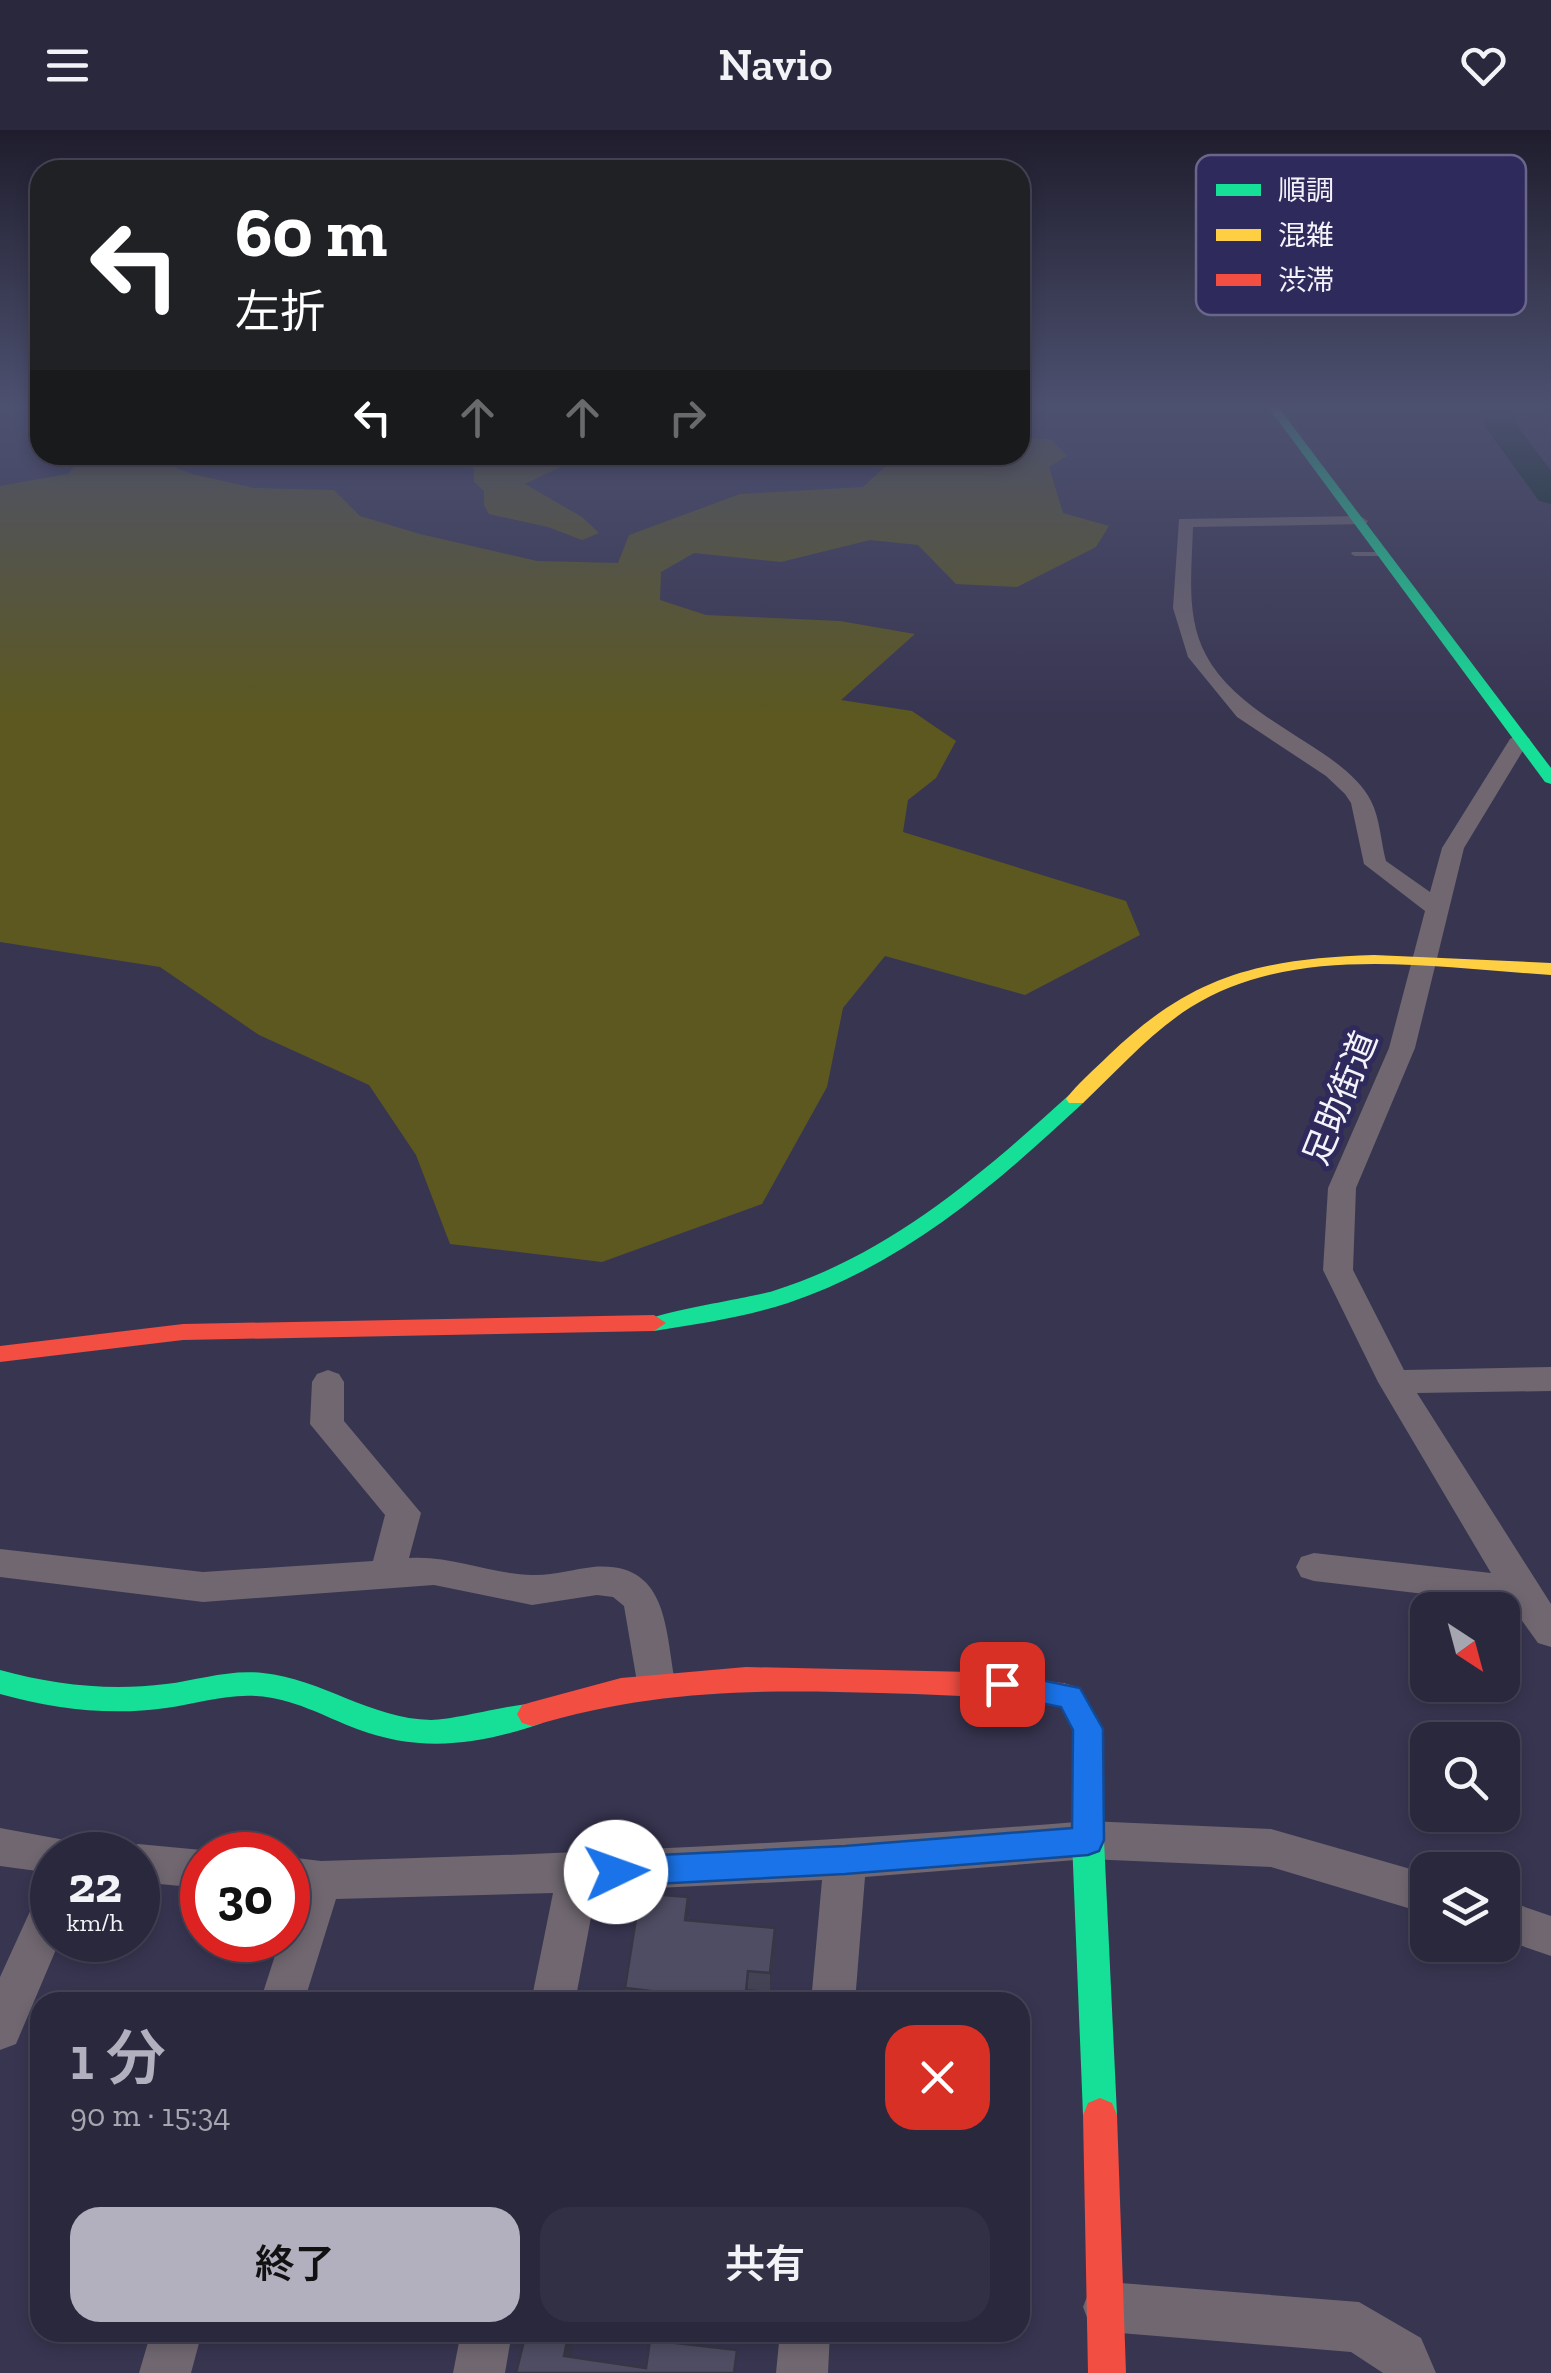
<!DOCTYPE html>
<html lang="ja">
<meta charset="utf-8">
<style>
:root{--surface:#2a283d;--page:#323044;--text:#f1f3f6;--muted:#a5a6b0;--line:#464457;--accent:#b2b0bf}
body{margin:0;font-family:"Zilla Slab","Noto Sans JP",serif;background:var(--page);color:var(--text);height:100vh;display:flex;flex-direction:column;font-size:38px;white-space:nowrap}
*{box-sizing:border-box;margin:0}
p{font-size:32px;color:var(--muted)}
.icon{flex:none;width:55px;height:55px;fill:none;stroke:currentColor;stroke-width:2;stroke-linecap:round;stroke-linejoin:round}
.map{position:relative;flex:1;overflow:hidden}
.details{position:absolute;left:30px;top:1862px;width:1000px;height:350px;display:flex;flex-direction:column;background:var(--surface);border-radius:30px;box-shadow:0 5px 15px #0003,0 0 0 2px var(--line)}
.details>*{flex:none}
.top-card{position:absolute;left:30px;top:30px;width:1000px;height:305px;border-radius:30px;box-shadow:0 5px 15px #0003,0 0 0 2px var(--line);background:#202124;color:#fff;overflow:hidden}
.needle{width:65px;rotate:144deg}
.tools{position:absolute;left:1410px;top:1462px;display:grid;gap:20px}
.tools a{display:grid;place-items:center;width:110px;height:110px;border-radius:20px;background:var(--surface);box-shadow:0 5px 15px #0003,0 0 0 2px var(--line);font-size:50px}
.speed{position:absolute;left:30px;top:1702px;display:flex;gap:20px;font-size:50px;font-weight:700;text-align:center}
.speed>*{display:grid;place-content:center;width:130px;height:130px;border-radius:50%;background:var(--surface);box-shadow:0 5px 15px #0003,0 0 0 2px var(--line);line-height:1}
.speed small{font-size:25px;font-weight:400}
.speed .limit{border:15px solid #d22;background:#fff;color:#111}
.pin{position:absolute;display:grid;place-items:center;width:85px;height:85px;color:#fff;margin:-42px;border-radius:20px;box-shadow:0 5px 15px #0006}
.me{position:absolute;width:110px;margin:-55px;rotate:87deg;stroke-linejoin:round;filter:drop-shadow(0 0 8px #0008)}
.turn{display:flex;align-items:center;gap:35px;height:210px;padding:0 40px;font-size:45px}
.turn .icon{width:130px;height:130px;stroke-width:2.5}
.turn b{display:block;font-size:70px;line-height:85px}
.lanes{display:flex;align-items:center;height:95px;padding:0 40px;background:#0003;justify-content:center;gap:50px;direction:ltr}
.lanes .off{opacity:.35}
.round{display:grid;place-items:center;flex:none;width:105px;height:105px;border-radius:30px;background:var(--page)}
.headline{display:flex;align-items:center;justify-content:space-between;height:170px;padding:0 40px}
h1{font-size:60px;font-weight:600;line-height:75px;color:var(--accent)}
.primary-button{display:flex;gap:20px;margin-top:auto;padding:20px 40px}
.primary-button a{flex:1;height:115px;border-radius:30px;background:var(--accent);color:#111;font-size:40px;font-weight:600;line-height:115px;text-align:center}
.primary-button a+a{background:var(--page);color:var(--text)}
header{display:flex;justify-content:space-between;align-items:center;height:130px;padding:0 40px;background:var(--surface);font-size:45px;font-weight:600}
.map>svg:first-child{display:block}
</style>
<header><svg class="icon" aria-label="menu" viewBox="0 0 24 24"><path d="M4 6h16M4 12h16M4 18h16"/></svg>Navio<svg class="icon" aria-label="heart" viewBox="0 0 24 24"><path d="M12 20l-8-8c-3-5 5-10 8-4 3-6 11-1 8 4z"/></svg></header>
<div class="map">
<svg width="1551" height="2243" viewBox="0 0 1551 2243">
<rect width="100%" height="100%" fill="#383551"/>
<g fill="#5c581f">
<path d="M1020,307L1052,310L1067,326L1049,337L1063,383L1109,396L1096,417L1017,457L956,454L918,415L870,410L781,432L694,423L661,442L660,470L706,485L840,491L915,504L841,570L912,581L956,611L936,648L908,670L903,702L1126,771L1140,805L1025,865L885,826L843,878L827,957L762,1074L602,1132L450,1114L416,1025L369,955L259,905L160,837L0,812V356L68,344L83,325L152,328L192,344L254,358L334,360L360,386L420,404L537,431L618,433L629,405L740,364L863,357L891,331L917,325H1020Z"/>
<path d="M451,325H576L573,331L525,354L582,387L599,403L582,410L548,397L489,384L484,375V361L474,352V339Z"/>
</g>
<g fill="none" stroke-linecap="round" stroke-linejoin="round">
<path fill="#05281e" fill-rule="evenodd" d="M1480,274H1510L1518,297L1551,341V374L1539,371L1486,298Z"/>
<path fill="#706770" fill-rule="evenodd" d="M1352,422H1384L1388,424L1384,426H1355L1351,424Z"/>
<g fill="#706770" fill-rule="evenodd">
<path d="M1360,386L1368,391L1366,394L1193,397C1192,439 1185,486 1206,525C1242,593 1344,617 1371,671C1380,688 1381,713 1386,731L1430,762L1442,718L1510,609L1520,603L1530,609L1464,718L1415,918L1356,1058L1353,1140L1404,1240L1551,1237V1261L1417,1263L1551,1474V1517L1538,1513L1510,1474L1314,1451L1301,1447L1296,1437L1301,1427L1314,1423L1491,1443L1378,1252L1323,1140L1328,1058L1389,918L1425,781L1364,734L1351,673L1345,664L1326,646L1237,587L1188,527L1173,478L1179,389Z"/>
<path d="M328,1240L339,1244L344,1252V1291L421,1383L409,1428C452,1425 490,1444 532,1445C552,1446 573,1439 593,1437C668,1431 665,1498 675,1552L670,1563L656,1568L642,1563L637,1552L624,1476L613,1467L597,1465L532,1475L434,1455L203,1472L0,1447V1419L203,1442L373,1431L385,1385L310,1294L312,1252L317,1244Z"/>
<path d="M1088,1691L1271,1699L1428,1744V1784L1271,1737L1088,1729L865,1747L855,1872H811L822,1750L596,1761L575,1872H531L553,1763L336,1769L304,1872H260L280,1810H288V1788L295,1766L288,1765V1727L321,1731C577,1724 832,1712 1088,1691Z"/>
<path d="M0,1698L76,1712L82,1725H52V1743L0,1736Z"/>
<path d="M138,1714L202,1720L216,1725H202V1758L138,1752V1725H121L123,1719Z"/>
<path d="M52,1760V1810H60L16,1914L0,1920V1847L37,1766Z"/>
<path d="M1502,1769L1551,1786V1826L1502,1809Z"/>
<path d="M1108,2152L1359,2172L1421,2208L1436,2243H1383L1351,2222L1108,2202L1090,2195L1083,2177L1090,2159Z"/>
<path d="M151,2202H202L191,2243H139Z"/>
<path d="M461,2202H512L505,2243H453Z"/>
<path d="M780,2202H830L828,2243H776Z"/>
</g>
<g fill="#16e098" fill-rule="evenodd">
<path d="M1266,274H1276L1551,638V654L1545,652Z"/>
<path d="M1076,963L1086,969L1083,973C995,1055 904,1134 788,1173C745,1187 699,1194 654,1201L642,1193C650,1183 751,1168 773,1161C889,1125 981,1045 1069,965Z"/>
<path d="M0,1540C54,1555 110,1561 166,1554C198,1550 230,1539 263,1543C322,1549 371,1589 431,1590C459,1590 526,1569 542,1575L547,1584L542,1593C480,1615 420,1623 357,1599C323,1586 293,1568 256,1566C225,1564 196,1574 166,1578C110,1586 54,1579 0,1564Z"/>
<path d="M1063,1553L1080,1558L1103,1599L1104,1710L1117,1985L1112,1997L1100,2002L1088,1997L1083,1985L1072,1710L1073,1600L1060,1576L1053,1574L1049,1565L1053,1556Z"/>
</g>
<path fill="#ffcf43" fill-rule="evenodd" d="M1374,825L1551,833V845C1436,838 1294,812 1191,877C1150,903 1118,940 1083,973H1069L1066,969C1078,953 1095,939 1109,925C1193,844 1261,829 1374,825Z"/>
<g fill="#f24e42" fill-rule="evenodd">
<path d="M654,1185L666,1193L654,1201L183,1210L0,1232V1216L183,1194Z"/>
<path d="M746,1537L971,1542L1063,1553L1073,1556L1077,1565L1073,1574L1063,1577C1002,1566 942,1565 880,1563C757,1559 651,1560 532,1596L522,1593L517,1584L522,1575L532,1572L621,1548Z"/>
<path d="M1100,1968L1112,1973L1117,1985L1126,2243H1088L1083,1985L1088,1973Z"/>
</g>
</g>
<path fill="#444255" d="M689,1785V1790L775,1816L770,1861L748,1859L747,1872H626L625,1858Z"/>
<g fill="#373645">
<path d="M688,1767L689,1785L686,1808L685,1790Z"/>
<path d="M775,1798V1816L770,1861V1843Z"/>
<path d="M748,1841L747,1872H745Z"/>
<path d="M569,2202H575L568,2241L564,2226Z"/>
</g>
<g fill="#4f4d63" stroke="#373645" stroke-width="2.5">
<path d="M640,1763L688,1767L685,1790L775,1798L770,1843L748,1841L745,1872H694L695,1866L625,1858Z"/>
<path d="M576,1867L615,1872H575Z"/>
<path d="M519,2202H569L564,2226L646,2238L650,2210L737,2220L734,2243H516L523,2215H517Z"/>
</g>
<linearGradient id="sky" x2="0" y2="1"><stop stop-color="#1f1d2d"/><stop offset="0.47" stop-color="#4d5170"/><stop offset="1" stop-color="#4d5170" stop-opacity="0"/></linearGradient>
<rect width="1551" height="588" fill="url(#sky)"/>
<path fill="#1a73e8" stroke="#114b97" stroke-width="2.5" d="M1002,1542L1080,1558L1103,1599L1104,1710L1099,1721L1088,1725L845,1744L616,1756L605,1752L601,1742L605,1731L616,1727L845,1716L1072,1698L1073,1600L1061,1577L991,1563L987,1554L991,1546Z"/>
<g text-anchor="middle" stroke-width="10" stroke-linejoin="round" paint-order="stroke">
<g font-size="35" fill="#f3f3fa" stroke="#2f2a5c">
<text transform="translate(1340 968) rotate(-68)" y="12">足助街道</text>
</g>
</g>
<rect x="1196" y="25" width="330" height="160" rx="15" fill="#2f2a5c" stroke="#6a668b" stroke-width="2.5"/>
<rect x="1216" y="54" width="45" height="12" fill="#16e098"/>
<rect x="1216" y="99" width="45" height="12" fill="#ffcf43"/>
<rect x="1216" y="144" width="45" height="12" fill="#f24e42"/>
<g font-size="28" fill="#f3f3fa">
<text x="1278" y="70">順調</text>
<text x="1278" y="115">混雑</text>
<text x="1278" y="160">渋滞</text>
</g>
</svg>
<div class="tools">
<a><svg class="needle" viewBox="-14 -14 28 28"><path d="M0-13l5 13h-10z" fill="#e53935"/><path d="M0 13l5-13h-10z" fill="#a5a6b0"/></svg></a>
<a><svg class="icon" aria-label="search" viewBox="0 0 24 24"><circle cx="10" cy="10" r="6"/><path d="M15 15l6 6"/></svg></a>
<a><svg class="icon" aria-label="layers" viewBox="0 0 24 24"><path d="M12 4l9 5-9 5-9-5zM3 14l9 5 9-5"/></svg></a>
</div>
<div class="speed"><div>22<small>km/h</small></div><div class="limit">30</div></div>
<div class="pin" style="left:1002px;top:1554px;background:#d93025"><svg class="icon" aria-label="arrive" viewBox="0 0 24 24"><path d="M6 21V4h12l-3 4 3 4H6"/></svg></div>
<svg class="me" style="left:616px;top:1742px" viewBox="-20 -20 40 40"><circle r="19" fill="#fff"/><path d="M0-13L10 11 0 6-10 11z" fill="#1a73e8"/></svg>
<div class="top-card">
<div class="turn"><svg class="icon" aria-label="left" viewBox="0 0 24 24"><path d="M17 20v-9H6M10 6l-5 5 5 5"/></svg><div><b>60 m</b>左折</div></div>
<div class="lanes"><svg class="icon" aria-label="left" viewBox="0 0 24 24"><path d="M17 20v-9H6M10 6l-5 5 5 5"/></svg><svg class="icon off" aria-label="ahead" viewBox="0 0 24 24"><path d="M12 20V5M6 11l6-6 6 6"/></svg><svg class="icon off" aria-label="ahead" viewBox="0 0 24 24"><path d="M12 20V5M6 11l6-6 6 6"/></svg><svg class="icon off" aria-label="right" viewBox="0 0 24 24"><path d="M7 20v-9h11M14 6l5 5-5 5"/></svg></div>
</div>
<section class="details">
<div class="headline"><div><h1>1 分</h1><p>90 m · 15:34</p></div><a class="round" style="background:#d93025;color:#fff"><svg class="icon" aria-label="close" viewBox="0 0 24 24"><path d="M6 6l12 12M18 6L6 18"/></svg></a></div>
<div class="primary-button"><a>終了</a><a>共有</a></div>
</section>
</div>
